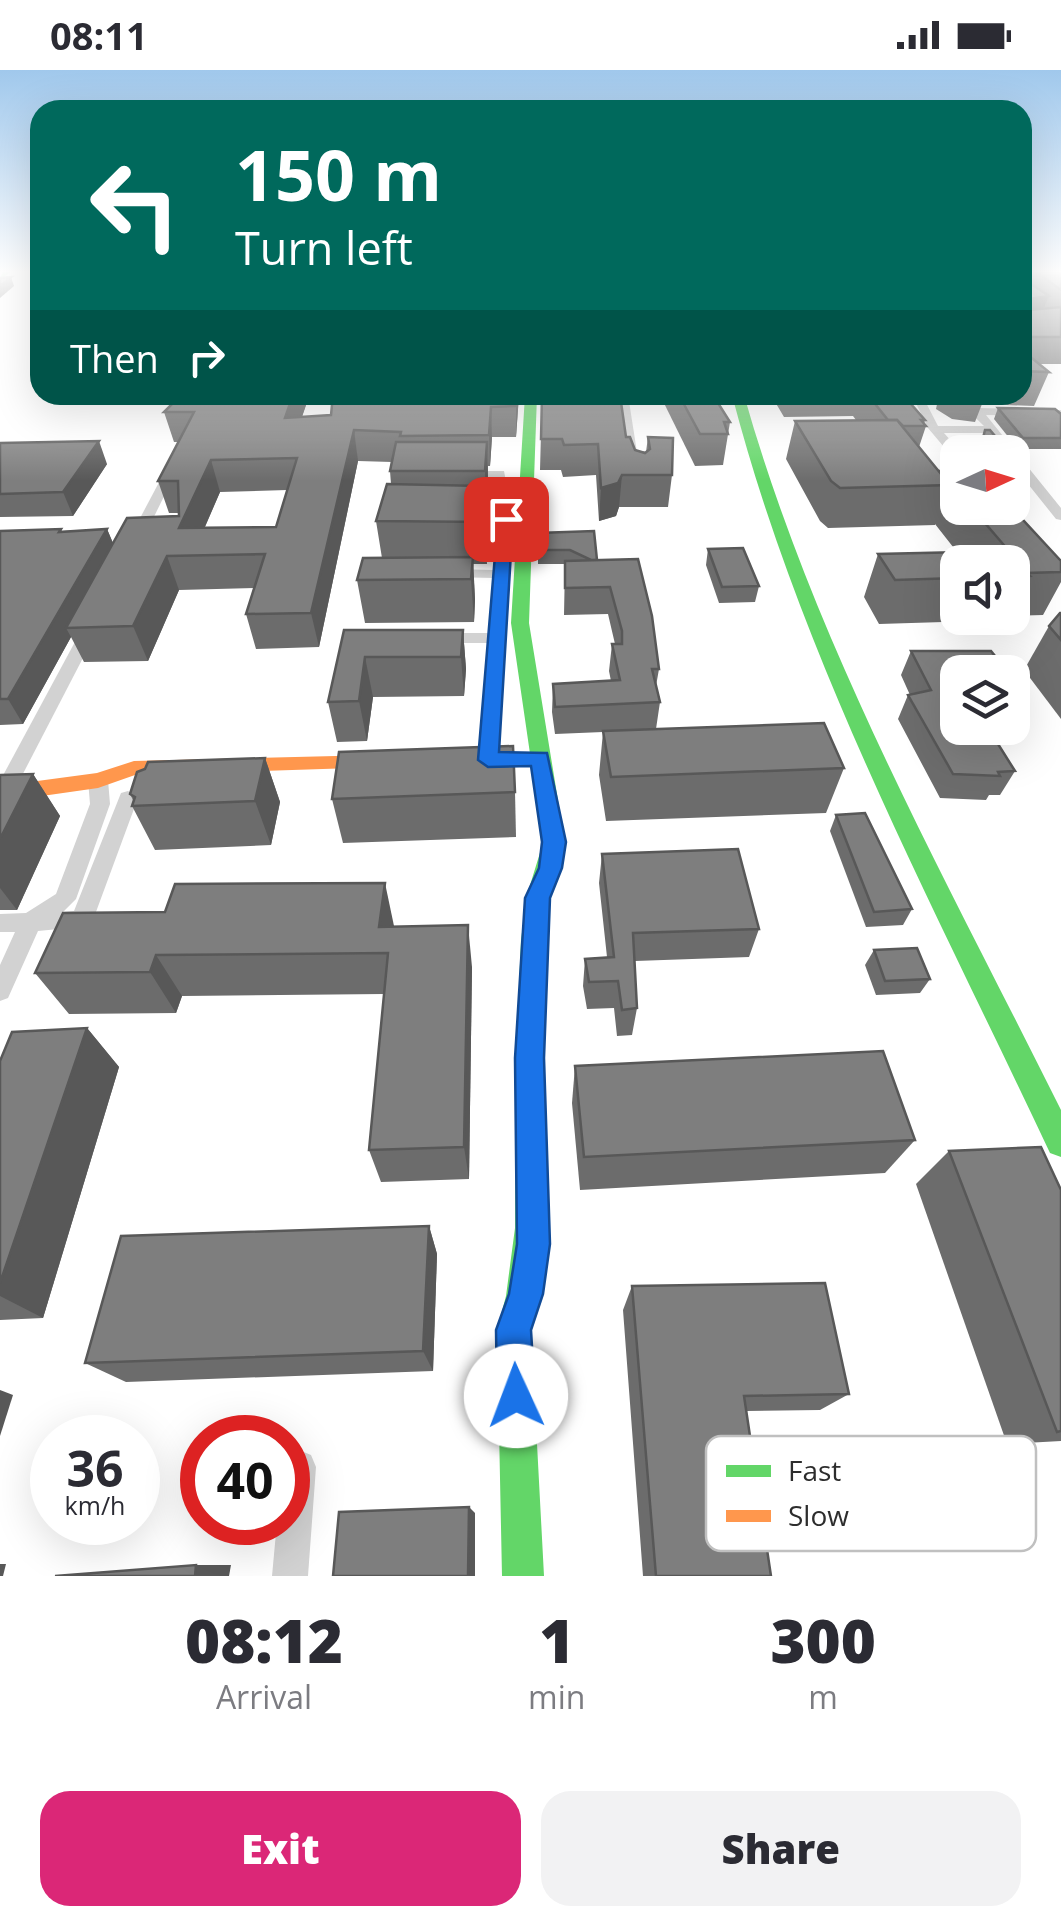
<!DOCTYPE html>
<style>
:root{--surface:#fff;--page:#f2f2f3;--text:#2b2b33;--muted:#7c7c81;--accent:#db2777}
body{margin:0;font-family:"Open Sans",sans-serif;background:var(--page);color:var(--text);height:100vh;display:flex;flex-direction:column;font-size:38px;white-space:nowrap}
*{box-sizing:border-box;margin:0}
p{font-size:32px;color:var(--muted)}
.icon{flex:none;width:55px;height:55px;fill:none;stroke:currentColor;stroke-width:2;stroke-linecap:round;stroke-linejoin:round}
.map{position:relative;height:1506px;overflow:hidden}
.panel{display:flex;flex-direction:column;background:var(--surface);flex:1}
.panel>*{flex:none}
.banner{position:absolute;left:30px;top:30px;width:1002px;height:305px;border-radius:30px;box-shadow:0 10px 40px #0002;background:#00695c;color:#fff;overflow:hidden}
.needle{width:65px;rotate:86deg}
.controls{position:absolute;left:940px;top:365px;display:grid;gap:20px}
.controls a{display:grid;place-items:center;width:90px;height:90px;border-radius:20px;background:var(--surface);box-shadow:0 10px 40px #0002;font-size:50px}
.speed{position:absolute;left:30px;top:1345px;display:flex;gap:20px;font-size:50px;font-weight:700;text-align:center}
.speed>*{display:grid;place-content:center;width:130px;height:130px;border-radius:50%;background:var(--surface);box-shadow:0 10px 40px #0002;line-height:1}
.speed small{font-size:25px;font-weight:400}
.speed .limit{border:15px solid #d22;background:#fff;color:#111}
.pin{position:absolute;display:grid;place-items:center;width:85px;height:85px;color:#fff;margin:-42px;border-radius:20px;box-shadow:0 5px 15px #0006}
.me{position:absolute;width:110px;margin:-55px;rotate:358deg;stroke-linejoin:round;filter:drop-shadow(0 0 8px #0008)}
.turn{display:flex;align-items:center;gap:35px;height:210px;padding:0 40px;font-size:45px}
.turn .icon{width:130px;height:130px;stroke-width:2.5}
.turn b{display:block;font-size:70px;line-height:85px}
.then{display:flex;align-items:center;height:95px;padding:0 40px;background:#0003;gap:20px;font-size:38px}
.eta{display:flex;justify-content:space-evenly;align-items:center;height:170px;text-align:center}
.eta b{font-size:60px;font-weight:800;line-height:70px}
.button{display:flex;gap:20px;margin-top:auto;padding:20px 40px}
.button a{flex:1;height:115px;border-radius:30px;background:var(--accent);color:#fff;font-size:40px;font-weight:800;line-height:115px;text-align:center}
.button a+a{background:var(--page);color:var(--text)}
.status{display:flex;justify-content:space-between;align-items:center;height:70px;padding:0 50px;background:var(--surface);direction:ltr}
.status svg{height:28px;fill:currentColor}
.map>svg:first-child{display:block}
</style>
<div class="status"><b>08:11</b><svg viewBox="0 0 49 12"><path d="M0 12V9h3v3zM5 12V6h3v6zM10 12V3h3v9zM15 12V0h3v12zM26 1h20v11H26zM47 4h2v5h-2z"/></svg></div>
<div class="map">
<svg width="1061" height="1506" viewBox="0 0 1061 1506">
<rect width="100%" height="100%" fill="#fff"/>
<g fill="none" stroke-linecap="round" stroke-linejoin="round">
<g fill="#d2d2d2" fill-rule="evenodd">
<path d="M618,325H628L639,395L629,392Z"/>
<path d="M912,325H922L938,356H984L952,325H964L980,338L1061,340V346L986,345L1061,438V450L1056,449L1012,394V382H1004L989,363H944L961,382H958V389H954L928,358Z"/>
<path d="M165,401L175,404L143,469L131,472L129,469Z"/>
<path d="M459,401H504L513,449L497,689L488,695L479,689L489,573H438L430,568L438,563H490L494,508L449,507L442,503L449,499L495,500L499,449L494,408H463L459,407Z"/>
<path d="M91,552L99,557L13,723L10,728L0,729V711L83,557Z"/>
<path d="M98,703L108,710L110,734L76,829L63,842L74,841L121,723L128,721L138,728L93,850L90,856L38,861L8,928L0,931V895L15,862H0V844L26,843L56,824L90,734L88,710Z"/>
<path d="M299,1380L311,1385L316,1397L308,1506H272L277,1452H288V1385Z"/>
</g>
<g fill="#63d668" fill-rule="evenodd">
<path d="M3,200H13L0,210Z"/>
<path d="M525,325H537L529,553L565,773L551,825L547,870L544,986L548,1158L540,1226L531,1260L544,1506H502L497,1260L506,1226L515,1158L516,986L521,870L527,825L543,773L511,553Z"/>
<path d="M732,325H744C815,576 945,807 1061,1040V1087L1050,1083C934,836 801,590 732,325Z"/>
</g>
<path fill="#ff974d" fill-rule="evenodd" d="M377,685L384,687L387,692L384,697L135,705L98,718L0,732V716L97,703L134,691Z"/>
</g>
<g fill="#6c6c6c" fill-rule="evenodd">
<path d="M1022,200H1061V294H1040L1049,302L1034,336L982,334L975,352L952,349L936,339L939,325H1022Z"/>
<path d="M181,325H304L306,335L302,347L331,345L519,325L516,367H492L490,396H488V412L486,441H485L487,494H473L475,530L474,552L365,553L357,510L382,488L376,451L391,414L390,401L392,392L358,391L319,577L256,579L246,544L254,518L179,520L148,591L84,592L71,567L23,654L0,655V461H62L107,459L113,473L179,446V443H169L158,411L178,372H174L164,342ZM287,420L276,457H205L220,422Z"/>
<path d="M542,325L626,367L635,380L646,382L648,367L672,405L668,437H619L616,446L599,451L596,405L563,407L561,400H540Z"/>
<path d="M660,325H713L730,352L723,395L695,396Z"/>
<path d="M771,325H903L925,350L924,354L926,356L919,377L941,403V401H958V438H1012L1061,491V512L1043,545L1012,546V492H958V548H1009L1008,550L879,554L864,527L878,484L957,482L935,454V455L828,458L820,451L786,389L795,351L856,350L853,346L784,347Z"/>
<path d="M998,338L1061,344V379H1018L994,349Z"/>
<path d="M985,360L1000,372L997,379H979Z"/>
<path d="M0,373L107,394L73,446L0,447Z"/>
<path d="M538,463L597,490L659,599L656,616L660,632L656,659L844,698L826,743L606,751L599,705L603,662L555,664L552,642L553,614L611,611L609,601L612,574H615L608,544L564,545L565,494H538Z"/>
<path d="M708,479L759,516L755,532L719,533L706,495Z"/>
<path d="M1061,543V649L1024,600L1049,556Z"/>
<path d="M344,560H463L466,599L464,626L373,627L367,671L337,672L328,632Z"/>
<path d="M911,581L958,602V658L1015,701L1000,725H989L986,730L940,728L898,649L908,625H910L901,605Z"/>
<path d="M265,688L280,732L271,775L155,780L132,736L134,732L130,724Z"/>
<path d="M33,704L60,746L17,840H0V705Z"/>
<path d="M515,722L516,767L343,773L332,729Z"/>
<path d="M836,745L912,839L903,855L866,857L830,761Z"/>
<path d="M602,784L759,859L749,887L635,891L637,938L632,965L617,966L614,938L587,939L583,916L585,889L607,887L599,813Z"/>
<path d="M63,843L394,857L472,897L469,1109L381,1112L369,1080L384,924L182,926L176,943L69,944L35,903Z"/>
<path d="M874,880L930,909L920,923L876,925L865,895Z"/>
<path d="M87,958L119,997L43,1248L0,1250V991Z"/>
<path d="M575,996L915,1070L885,1103L580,1120L572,1033Z"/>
<path d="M949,1081L1061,1120V1371L1007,1374L916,1114Z"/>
<path d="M429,1156L437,1184L433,1301L126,1312L85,1293Z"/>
<path d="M632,1216L849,1324L820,1340L746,1341L771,1506H643L623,1240Z"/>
</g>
<g fill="#585858">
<path d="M11,207L14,216L0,228V216Z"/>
<path d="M1049,226L1038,252L1022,255L1029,229Z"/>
<path d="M293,325H304L306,335L291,378L285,348Z"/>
<path d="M517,325H519L516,367V336Z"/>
<path d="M491,337L492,367L490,396L489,365Z"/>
<path d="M354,360L358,391L319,577L311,543Z"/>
<path d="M99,371L107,394L73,446L63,422Z"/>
<path d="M487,372L488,412L486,441L485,401Z"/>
<path d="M211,390L220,422L192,486L179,458Z"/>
<path d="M622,405L619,437L616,446L599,451L601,418Z"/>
<path d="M107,459L117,483L66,558L71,567L23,654L8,629Z"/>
<path d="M167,486L179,520L148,591L133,556Z"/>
<path d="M473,487L475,530L474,552L471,509Z"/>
<path d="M463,560L466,599L464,626L461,587Z"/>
<path d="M365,587L373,627L367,671L359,631Z"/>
<path d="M265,688L280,732L271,775L255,731Z"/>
<path d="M33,704L60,746L17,840L0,818V769Z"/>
<path d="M385,813L394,856L390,891L379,857Z"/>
<path d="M468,855L472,897L469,1109L464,1077Z"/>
<path d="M156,885L182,926L176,943L150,902Z"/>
<path d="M87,958L119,997L43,1248L0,1226V1213Z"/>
<path d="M429,1156L437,1184L433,1301L423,1281Z"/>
<path d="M0,1320L13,1325L0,1366Z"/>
<path d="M469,1437L475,1443V1506H468Z"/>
<path d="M0,1494H6L3,1506H0Z"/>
<path d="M196,1495H231L229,1506H195Z"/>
</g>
<g fill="#7e7e7e" stroke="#585858" stroke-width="2.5" fill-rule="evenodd">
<path d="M1022,200H1034L1029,201L1030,213L1049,226L1029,229L1030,240L1061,237V267H1022Z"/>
<path d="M1034,200H1061V220Z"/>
<path d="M11,207L0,216V208Z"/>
<path d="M1022,280L1049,302L1022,301Z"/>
<path d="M181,325H293L285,348L331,345L333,325H517L516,336L491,337L489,365L400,366L401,362L354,360L311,543L246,544L265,484L167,486L133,556L66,558L127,448L179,446L178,411H158L194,342H164ZM297,388L276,457L179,458L211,390Z"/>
<path d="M542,325H620L626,367H630L635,380L645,383L650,379L648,367L673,368L672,405H622L618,413L601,418L598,374L564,375L562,369H541Z"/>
<path d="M679,325H713L730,352H724L728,364H700Z"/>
<path d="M868,325H903L925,350H921L926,356H903L897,350H888Z"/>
<path d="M998,338L1055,339L1061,344V368H1023Z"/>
<path d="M897,350L950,415L840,418L831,411L795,351Z"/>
<path d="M985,360H990L1000,372H982Z"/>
<path d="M99,371L63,422L0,424V373Z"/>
<path d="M396,372H487L485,401H390Z"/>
<path d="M941,401H958V420Z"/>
<path d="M387,414L483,416L486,452L376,451Z"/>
<path d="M972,438H1012L1061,491V502L1027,503L1030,506L1012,507V492H958V508L895,510L878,484L1009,481Z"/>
<path d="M61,459L59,462L107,459L8,629H0V461Z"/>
<path d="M594,461L597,490H591L570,480H538V463Z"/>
<path d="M743,478L759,516L722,517L708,479Z"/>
<path d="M473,487L471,509L357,510L363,488Z"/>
<path d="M638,489L652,546L659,599H652L660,632L555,637L553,614L620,610L612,574H622V561L610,517L565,518V491Z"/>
<path d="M1060,543H1061V570L1049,556Z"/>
<path d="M344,560H463L461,587H365L359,631L328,632Z"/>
<path d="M911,581H991L1008,602H958V658H988L1015,701L998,702L1000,706L953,704L908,625L931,620Z"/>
<path d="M824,653L844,698L611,707L603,661Z"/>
<path d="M513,676L515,722L332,729L339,682Z"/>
<path d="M265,688L255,731L132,736L135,727L130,724L137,702L145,699L148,692Z"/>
<path d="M33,704L0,769V705Z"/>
<path d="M865,743L912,839L874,842L836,745Z"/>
<path d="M738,779L759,859L633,863L637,938L622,940L618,911L589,912L585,889L614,887L602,784Z"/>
<path d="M385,813L379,857L468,855L464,1077L369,1080L388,883L156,885L150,902L35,903L63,843L165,842L175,814Z"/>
<path d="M917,878L930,909L885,911L874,880Z"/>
<path d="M87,958L0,1213V991L12,962Z"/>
<path d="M883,981L915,1070L584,1087L575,996Z"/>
<path d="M1041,1077L1061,1120V1361L1057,1362L949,1081Z"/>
<path d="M429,1156L423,1281L85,1293L121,1166Z"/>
<path d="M825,1213L849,1324L744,1326L771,1506H656L632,1216Z"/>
<path d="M469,1437L468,1506H333L339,1442Z"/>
<path d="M196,1495L195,1506H55Z"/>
</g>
<linearGradient id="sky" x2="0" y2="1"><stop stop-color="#a0c8ec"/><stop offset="0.49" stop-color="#fff"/><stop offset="1" stop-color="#fff" stop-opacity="0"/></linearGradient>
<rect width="1061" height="411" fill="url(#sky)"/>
<path fill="#1a73e8" stroke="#114b97" stroke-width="2.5" d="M506,445L513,449L499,682L547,683L566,772L562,798L550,828L544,988L550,1174L543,1224L531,1260L535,1326L529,1339L516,1345L503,1339L497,1326L496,1260L509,1224L517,1174L515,988L525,828L539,798L542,772L531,696L488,697L478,690L498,449Z"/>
<rect x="706" y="1366" width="330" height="115" rx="15" fill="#fff" stroke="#c0c0c0" stroke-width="2.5"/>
<rect x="726" y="1395" width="45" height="12" fill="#63d668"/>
<rect x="726" y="1440" width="45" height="12" fill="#ff974d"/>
<g font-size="28" fill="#2d2d2d">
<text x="788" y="1411">Fast</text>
<text x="788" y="1456">Slow</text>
</g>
</svg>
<div class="controls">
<a><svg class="needle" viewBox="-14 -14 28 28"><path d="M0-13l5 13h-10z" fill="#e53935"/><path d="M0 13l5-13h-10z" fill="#7c7c81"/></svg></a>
<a><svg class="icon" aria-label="sound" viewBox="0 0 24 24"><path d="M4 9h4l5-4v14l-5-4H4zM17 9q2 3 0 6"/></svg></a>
<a><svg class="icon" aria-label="layers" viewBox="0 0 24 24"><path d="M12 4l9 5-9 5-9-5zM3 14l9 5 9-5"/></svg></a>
</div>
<div class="speed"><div>36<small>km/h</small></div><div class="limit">40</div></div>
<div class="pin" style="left:506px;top:449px;background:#d93025"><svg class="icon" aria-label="arrive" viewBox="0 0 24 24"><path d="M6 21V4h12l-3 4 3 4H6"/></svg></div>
<svg class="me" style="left:516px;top:1326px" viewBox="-20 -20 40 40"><circle r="19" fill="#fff"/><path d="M0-13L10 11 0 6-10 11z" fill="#1a73e8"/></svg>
<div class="banner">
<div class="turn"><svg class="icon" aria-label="left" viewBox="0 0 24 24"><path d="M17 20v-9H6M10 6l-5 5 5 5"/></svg><div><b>150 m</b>Turn left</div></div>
<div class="then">Then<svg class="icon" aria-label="right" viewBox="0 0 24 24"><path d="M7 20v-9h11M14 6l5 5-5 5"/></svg></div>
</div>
</div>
<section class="panel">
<div class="eta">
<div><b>08:12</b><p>Arrival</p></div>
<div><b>1</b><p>min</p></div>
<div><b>300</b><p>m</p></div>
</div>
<div class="button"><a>Exit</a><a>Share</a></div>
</section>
